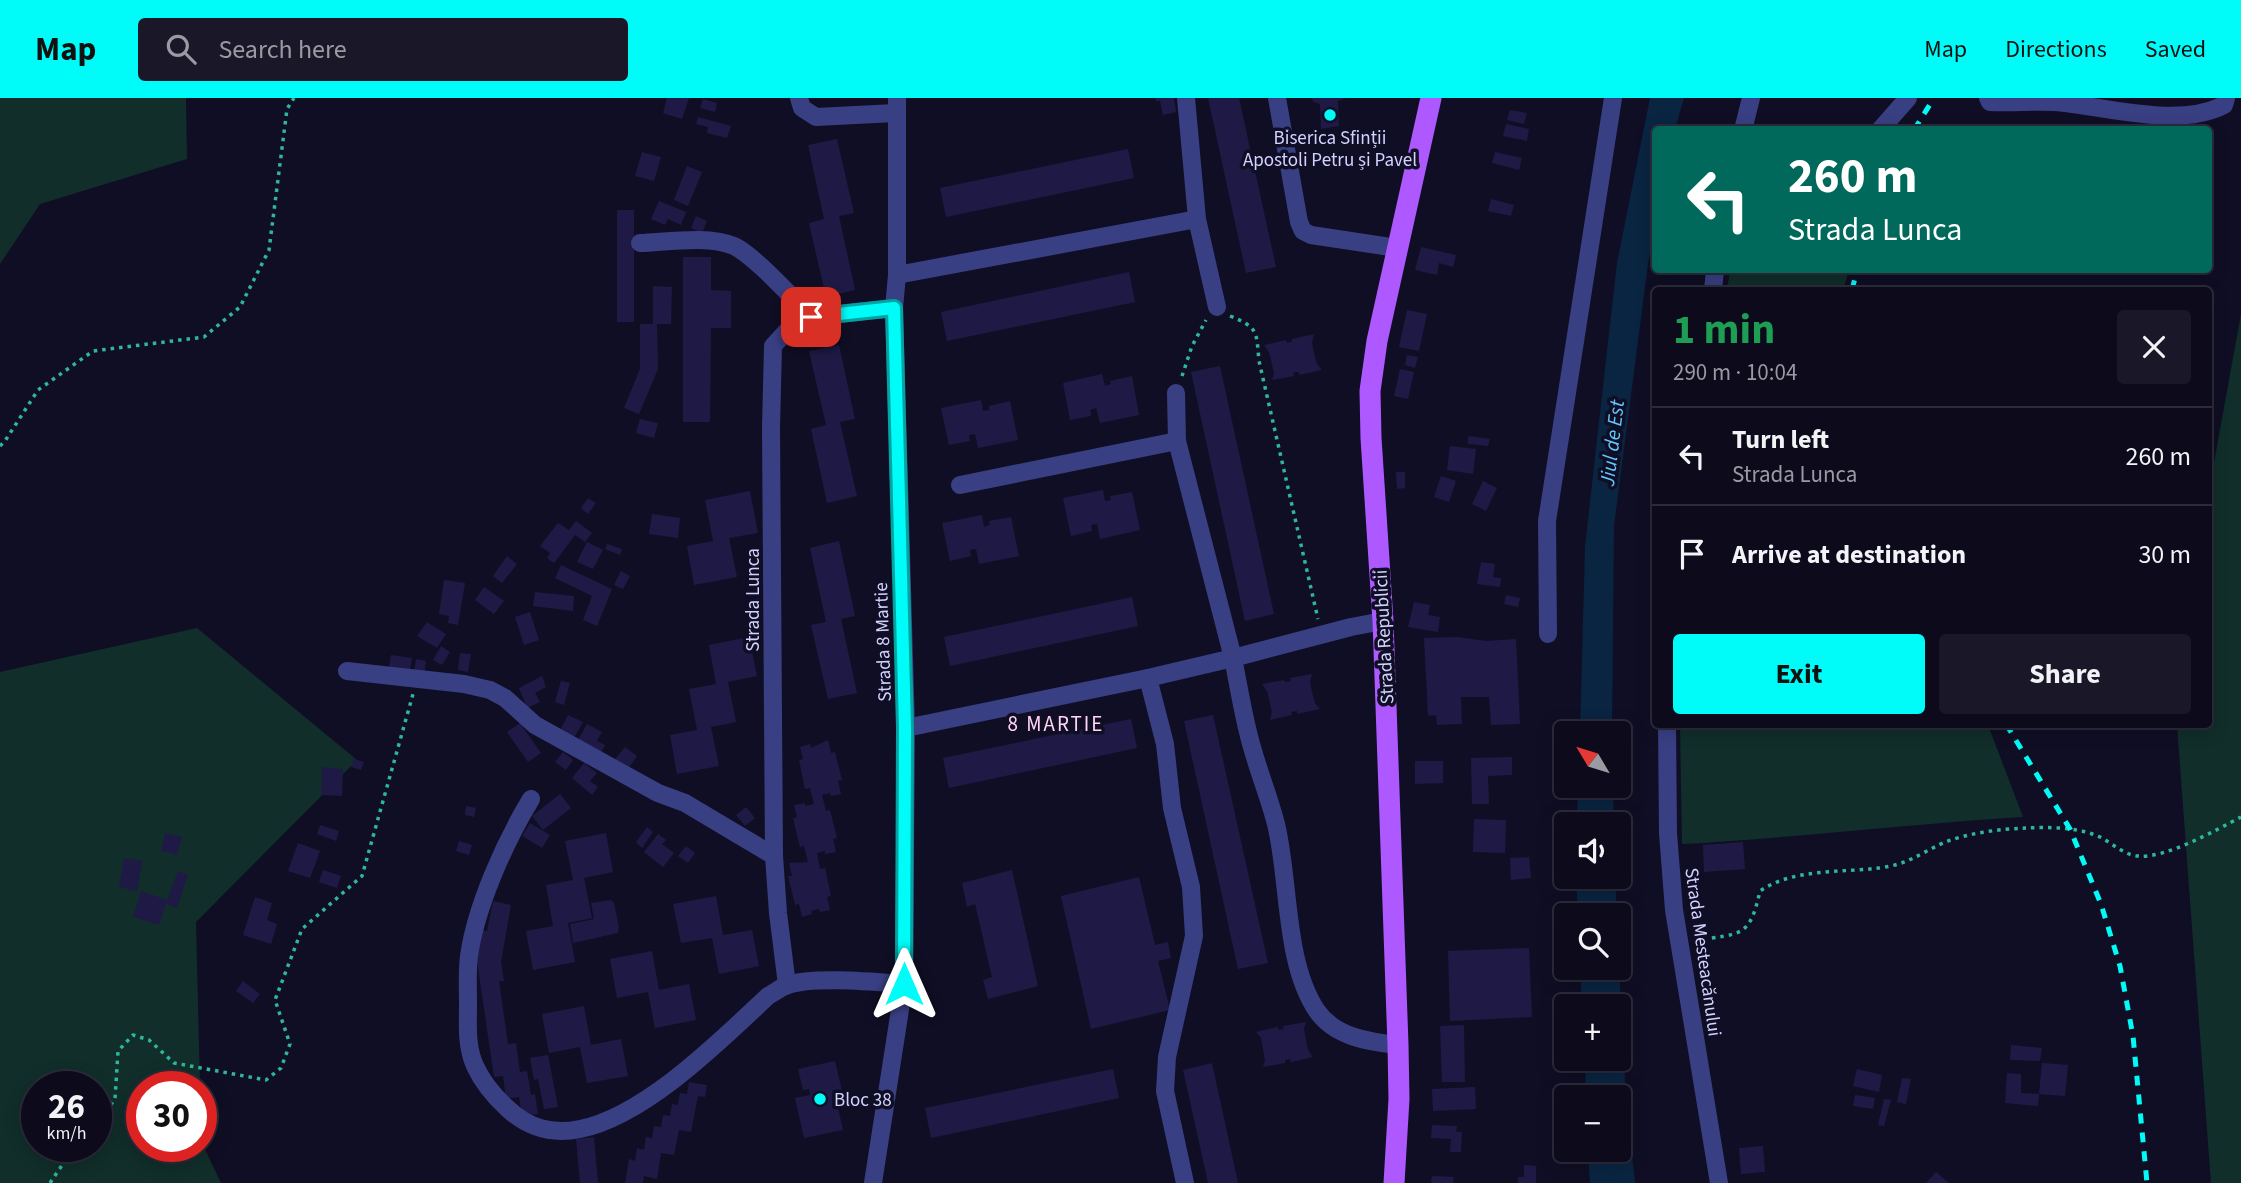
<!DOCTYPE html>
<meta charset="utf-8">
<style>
:root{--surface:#0c0a1b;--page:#1a1828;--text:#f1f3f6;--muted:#9a9aa3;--line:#2c2b3a;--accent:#00fcf8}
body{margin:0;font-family:"Source Sans 3",sans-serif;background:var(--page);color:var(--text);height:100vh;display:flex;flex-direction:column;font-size:26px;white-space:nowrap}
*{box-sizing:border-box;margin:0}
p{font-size:23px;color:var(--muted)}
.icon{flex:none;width:38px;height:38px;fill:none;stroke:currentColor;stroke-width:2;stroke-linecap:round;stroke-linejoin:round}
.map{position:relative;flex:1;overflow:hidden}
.details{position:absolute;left:1652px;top:189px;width:560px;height:441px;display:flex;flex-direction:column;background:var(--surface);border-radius:7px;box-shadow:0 4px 18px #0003,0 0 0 2px var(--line)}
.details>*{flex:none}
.banner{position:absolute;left:1652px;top:28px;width:560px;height:147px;border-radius:7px;box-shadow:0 4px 18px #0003,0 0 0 2px var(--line);background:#00695c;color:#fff;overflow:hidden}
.needle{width:46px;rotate:308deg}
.fabs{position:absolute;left:1554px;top:623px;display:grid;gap:14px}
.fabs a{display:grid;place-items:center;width:77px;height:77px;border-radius:7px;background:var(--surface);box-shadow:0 4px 18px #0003,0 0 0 2px var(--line);font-size:35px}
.speed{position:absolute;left:21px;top:973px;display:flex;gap:14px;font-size:35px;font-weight:700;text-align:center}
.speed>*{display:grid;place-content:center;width:91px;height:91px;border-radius:50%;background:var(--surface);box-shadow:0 4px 18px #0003,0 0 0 2px var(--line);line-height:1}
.speed small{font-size:18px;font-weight:400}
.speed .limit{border:10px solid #d22;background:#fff;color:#111}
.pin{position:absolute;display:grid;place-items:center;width:60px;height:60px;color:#fff;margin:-30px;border-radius:14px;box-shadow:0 4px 10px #0006}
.me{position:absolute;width:77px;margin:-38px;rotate:0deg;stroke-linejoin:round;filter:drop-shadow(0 0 5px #0008)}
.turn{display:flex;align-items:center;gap:24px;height:147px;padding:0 21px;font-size:32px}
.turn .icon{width:91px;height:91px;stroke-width:2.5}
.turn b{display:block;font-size:49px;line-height:60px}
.round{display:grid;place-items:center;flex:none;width:74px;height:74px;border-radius:7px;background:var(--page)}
.overview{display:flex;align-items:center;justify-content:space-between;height:119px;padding:0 21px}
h1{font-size:42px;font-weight:700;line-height:52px;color:#1e9e55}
.button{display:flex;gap:14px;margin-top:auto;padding:14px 21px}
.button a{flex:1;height:80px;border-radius:7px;background:var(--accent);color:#111;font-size:28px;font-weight:700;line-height:80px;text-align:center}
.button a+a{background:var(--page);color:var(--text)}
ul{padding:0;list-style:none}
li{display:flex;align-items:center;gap:21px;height:98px;padding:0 21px;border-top:2px solid var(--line)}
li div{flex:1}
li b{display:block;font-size:26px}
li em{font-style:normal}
header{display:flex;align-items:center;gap:42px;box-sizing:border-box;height:98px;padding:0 35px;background:var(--accent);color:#111}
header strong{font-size:33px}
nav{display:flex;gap:38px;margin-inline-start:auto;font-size:24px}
.search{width:490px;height:63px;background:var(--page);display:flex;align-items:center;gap:18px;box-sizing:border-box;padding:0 24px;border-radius:7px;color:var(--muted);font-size:26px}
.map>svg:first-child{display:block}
</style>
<header>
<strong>Map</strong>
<div class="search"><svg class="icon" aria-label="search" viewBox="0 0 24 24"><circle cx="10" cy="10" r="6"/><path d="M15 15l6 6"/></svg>Search here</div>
<nav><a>Map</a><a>Directions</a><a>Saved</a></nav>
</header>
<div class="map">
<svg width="2241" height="1085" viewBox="0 0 2241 1085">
<rect width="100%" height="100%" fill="#100e24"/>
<g fill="#112e2a" fill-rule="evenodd">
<path d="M0,0H186L187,61L40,106L0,166Z"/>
<path d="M1730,172H1849L1843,192H1727Z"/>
<path d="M2241,216V1085H2211L2177,627L2208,626L2209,392Z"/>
<path d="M197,530L357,662L196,824L200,989H142V1048H201V1043L221,1085H0V574ZM37,989H96V1048H37Z"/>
<path d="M1680,627H1988L2023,719C1909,726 1796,740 1682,746Z"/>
</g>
<g fill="#0a2542">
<path d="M1650,0H1684L1675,31L1656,32L1655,127L1648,166L1614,428L1612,635H1580L1585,449L1602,297L1617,165Z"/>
<path d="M1578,688H1613L1614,726H1577Z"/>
<path d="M1576,779H1615L1617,817H1578Z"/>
<path d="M1580,870H1619L1626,1002L1635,1085H1590L1588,1052H1619V999H1586L1585,961H1619V908H1582Z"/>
</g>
<g fill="#1e1a45">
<path d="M667,0H689L682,21L663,15Z"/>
<path d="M1155,0H1174L1176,14L1163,17L1160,3H1156Z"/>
<path d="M1208,0H1239L1276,169L1246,175Z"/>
<path d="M1312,0H1346L1338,3L1339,28L1321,31L1320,6L1313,4Z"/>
<path d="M703,1L717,5L715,14L700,10Z"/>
<path d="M1510,12L1527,15L1524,26L1507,22Z"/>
<path d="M698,19L731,28L727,40L707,35L708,29L696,26Z"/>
<path d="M1506,26L1529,31L1527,43L1503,38Z"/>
<path d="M837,41L854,115L839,118L855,192L826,199L809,125L824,121L808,47Z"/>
<path d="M1128,51L1134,80L946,119L940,90Z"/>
<path d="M642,54L661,59L654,83L635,78Z"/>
<path d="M1495,54L1522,60L1519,72L1492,65Z"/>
<path d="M687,68L702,74L688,108L674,102Z"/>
<path d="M1491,101L1514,107L1511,118L1488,113Z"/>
<path d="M659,103L686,114L681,127L668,121L665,127L651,121Z"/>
<rect x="617" y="112" width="17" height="112"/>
<path d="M696,118L707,123L702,135L691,130Z"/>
<path d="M1421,149L1456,157L1453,169L1439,165L1437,177L1415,172Z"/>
<path d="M683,159H711V192L731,193V230H711L710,324H683Z"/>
<path d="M1129,174L1135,204L947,243L941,214Z"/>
<path d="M653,188L672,189L671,226H657L658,271L639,316L624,310L640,271V226H653Z"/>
<path d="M1407,212L1427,216L1419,253L1399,249Z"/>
<path d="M1314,236L1312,245L1314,255L1317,266L1322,272L1299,277V274H1296L1293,275L1294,278L1272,282L1274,275L1269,254L1264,247L1286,242L1287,245L1292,244V241Z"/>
<path d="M839,247L855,321L840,324L857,398L827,405L811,331L826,327L809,253Z"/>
<path d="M1407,257L1418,259L1415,270L1405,267Z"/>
<path d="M1220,268L1274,516L1245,523L1191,274Z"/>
<path d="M1400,271L1414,274L1408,301L1394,298Z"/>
<path d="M1102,276L1105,288L1111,286L1110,283L1132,278L1139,317L1100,325L1096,310L1090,312L1091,318L1070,322L1063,285Z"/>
<path d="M981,302L983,313L989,312V308L1010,303L1018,342L978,350L975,336L969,337L970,343L949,347L941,310Z"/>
<path d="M640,321L658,325L654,340L636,335Z"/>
<path d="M1468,338L1490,341L1488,348L1468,346Z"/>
<path d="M1450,348L1476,351L1473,376L1447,372Z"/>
<path d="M1396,374H1405V390L1397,391Z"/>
<path d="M1441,378L1456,383L1449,404L1434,399Z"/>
<path d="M1483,383L1497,390L1486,413L1472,406Z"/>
<path d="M1103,392L1105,403L1111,402L1110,398L1132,394L1140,432L1100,441L1097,426L1091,427L1092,433L1071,438L1063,400Z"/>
<path d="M750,393L758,435L729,440L737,479L694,487L687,448L713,443L705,402Z"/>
<path d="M588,400L596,405L588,416L581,410Z"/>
<path d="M652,416L680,420L678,440L649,436Z"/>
<path d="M982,417L984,429L990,427L989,423L1011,419L1019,458L979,466L976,451L970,452L971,458L950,463L942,425Z"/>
<path d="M576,423L592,435L585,444L575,437L554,465L547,460L550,455L540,448L558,425L569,432Z"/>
<path d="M839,443L855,518L841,521L857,595L828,601L811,527L826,524L810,450Z"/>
<path d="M587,444L603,452L593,471L577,464Z"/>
<path d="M607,446L622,451L620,457L605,451Z"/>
<path d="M507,458L517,466L502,485L493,478Z"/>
<path d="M1481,464L1495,466L1493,479L1501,480L1500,489L1477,486Z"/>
<path d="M561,467L612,491L597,528L583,522L592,498L555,480Z"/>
<path d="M621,473L630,478L623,491L614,487Z"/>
<path d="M444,482L465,485L458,527L448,525L449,518L439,516Z"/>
<path d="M484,489L504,503L494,516L475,502Z"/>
<path d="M535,494L574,498L573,513L533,508Z"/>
<path d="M1506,497L1520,500L1518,509L1504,506Z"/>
<path d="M1132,499L1138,528L950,568L944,539Z"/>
<path d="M1414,504L1430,507L1428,517L1440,519L1438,534L1408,529Z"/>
<path d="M530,514L539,542L524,547L515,519Z"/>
<path d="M427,524L446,536L437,550L417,538Z"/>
<path d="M749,539L757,578L728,584L736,624L711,629L719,668L677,676L670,637L697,632L689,591L716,586L709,547Z"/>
<path d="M1457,539L1486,543L1516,541L1520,626L1491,627L1489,599H1461L1462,626L1437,627L1436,617L1428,618L1424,540Z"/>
<path d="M441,548L450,554L442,567L433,562Z"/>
<path d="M460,555L471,556L468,574L458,572Z"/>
<path d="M391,557L412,560L409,577L389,570Z"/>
<path d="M416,561L426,563L424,578L414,576Z"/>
<path d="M1312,576L1310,584L1312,594L1315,605L1320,611L1297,616V613L1291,614L1292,617L1270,622L1272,614L1267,593L1262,586L1284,582L1285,584L1291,583L1290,580Z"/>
<path d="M542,578L546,589L535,595L540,604L527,610L519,590Z"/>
<path d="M561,583L570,585L564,607L555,604Z"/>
<path d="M568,617L583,624L574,640L560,632Z"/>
<path d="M1213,617L1268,865L1238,871L1184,623Z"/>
<path d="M1131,621L1137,650L949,690L943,660Z"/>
<path d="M520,625L541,655L528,664L507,634Z"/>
<path d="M587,626L602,634L597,643L605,647L600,657L577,644Z"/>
<path d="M828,642L831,655L835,654L842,682L838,683L841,696L831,698L830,695L822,697L826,713L830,712L837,740L833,741L836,754L825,756V753L817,755L820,771L825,770L831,798L827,799L830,812L820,814L819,811L811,813L812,816L802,819L799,806L795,807L788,778H792L789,765L808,764L804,748L800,749L793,720L797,719L794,707L805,705V708L814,706L810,690L805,691L799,662L803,661L800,649L810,646L811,650Z"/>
<path d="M625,649L637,658L628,671L615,661Z"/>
<path d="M563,654L573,662L566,672L555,664Z"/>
<path d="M1512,659V677L1488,678L1489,706H1472L1471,660Z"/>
<path d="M354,661L364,664L361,672L351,669Z"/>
<path d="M1415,663H1443V685L1415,686Z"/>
<path d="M584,665L597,675L590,683L598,689L592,697L572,680Z"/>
<path d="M322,669L343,671L342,698L321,697Z"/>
<path d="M560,696L571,710L543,732L532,718Z"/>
<path d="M466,708L476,710L474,719L465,717Z"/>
<path d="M746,709L755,720L745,728L736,717Z"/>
<path d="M1474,721L1506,722L1505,755L1473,754Z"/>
<path d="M530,725L550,737L542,750L522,738Z"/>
<path d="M320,727L339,733L336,743L317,736Z"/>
<path d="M647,729L653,734L642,750L636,744Z"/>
<path d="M165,735L182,739L177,757L161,753Z"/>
<path d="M606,735L613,774L584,780L592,820L568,825L575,864L533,872L526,833L553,828L546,787L573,782L565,743Z"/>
<path d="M658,736L666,742L662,746L674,755L663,769L644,754Z"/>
<path d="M459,743L472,747L469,757L456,753Z"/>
<path d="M1743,744L1745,771L1704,774L1703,747Z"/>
<path d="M298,745L320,753L310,780L288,773Z"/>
<path d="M686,748L695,755L688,765L678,758Z"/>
<path d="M1529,759L1531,780L1511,782L1510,760Z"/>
<path d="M124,760L142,763L137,793L119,789Z"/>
<path d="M323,772L341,778L337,790L319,784Z"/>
<path d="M1012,772L1038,888L988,901L983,882L992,879L975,806L967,809L962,785Z"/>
<path d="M178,773L188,777L177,810L166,806L159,827L133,819L141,793L167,802Z"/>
<path d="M1139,779L1155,847L1168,844L1171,860L1158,863L1170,912L1091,931L1061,798Z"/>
<path d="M716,798L723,837L752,832L759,868L719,876L712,840L681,845L673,806Z"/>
<path d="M255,799L272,805L267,822L277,826L271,846L243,837Z"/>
<path d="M611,802L614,805L619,829L618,835L573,845L570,826L594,821L591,805Z"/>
<path d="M493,803L511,807L501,864L504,883H499L508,946L516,945L520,974L527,973L531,997L535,996L538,1016L522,1018L519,999L506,1001L503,978L494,979L477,863L481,832L487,833Z"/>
<path d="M1529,850L1532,919L1450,923L1448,853Z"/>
<path d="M652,853L659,892L689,886L696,922L655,930L648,894L617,900L610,861Z"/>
<path d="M243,883L260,896L253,905L236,893Z"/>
<path d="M584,908L591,947L621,941L628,978L587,985L580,949L549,955L542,916Z"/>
<path d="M1306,924L1304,931L1308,952L1313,959L1291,964L1290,961L1285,962V965L1263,969L1265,962L1261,940L1256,934L1278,929V932L1284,931L1283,928Z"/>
<path d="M1464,927L1465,984H1442L1440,928Z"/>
<path d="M2011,947L2042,950L2040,963L2010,962Z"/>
<path d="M548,957L558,1009L544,1011L538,981L534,982L530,960Z"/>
<path d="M835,963L844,1002L833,1005L834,1011L838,1010L843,1032L804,1040L795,1000L810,997L809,991L803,992L798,971Z"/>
<path d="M1212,965L1238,1085H1208L1183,972Z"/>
<path d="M2042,965L2068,967L2065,998L2039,996L2038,1008L2005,1005L2007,975L2021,976V995L2039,996Z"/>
<path d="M1113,971L1119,1000L931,1040L925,1010Z"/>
<path d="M1857,971L1882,977L1879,994L1853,988Z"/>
<path d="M1902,980L1911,981L1906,1006L1897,1004Z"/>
<path d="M689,984L707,987L705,999L698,998L691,1034L679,1032L674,1057L661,1055L657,1081L644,1078L643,1085H625L629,1061L635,1063L637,1050L644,1052L646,1039L652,1040L654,1028L661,1029L663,1017L670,1018L672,1006L678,1007L680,995L687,996Z"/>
<path d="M1475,989L1476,1011L1433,1013L1432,991Z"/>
<path d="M1855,997L1875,1000L1873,1011L1853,1008Z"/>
<path d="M1884,1001L1891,1002L1884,1028L1878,1027Z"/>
<path d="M1432,1027L1457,1028L1456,1034H1462L1461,1054H1450L1451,1041L1431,1040Z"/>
<path d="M594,1039L598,1085H580L576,1041Z"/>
<path d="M1763,1048L1765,1074L1741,1076L1739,1050Z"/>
<path d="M1524,1067L1536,1068V1085H1518V1079H1524Z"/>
<path d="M1936,1074L1949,1085H1926Z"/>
<path d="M1432,1078L1454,1079L1453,1085H1431Z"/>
</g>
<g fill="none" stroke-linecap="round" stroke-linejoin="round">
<g stroke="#2fb69e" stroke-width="3.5" stroke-dasharray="3.5 5" stroke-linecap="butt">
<path d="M1230,218C1259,230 1256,233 1259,263L1318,521"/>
<path d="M1182,278L1192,248L1206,222"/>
<path d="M0,348L5,343L38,292L93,253L204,239L240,209L269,152L287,11L294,0"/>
<path d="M1695,843C1741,834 1749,842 1760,793C1794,770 1840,775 1879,770C1909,766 1917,757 1943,745C1967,735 2000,731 2026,730C2050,729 2078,729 2100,739C2112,745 2124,757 2138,758C2165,761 2216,732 2241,719"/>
<path d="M96,1028L115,1001L118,953L133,937L149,942L174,965L266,982L281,970L290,946L275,902L302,831L362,778L413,596"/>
<path d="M50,1085L75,1048"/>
</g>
<g stroke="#393f83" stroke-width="18">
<path d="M799,0L802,10L816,19L895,15"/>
<path d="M1186,0L1197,121L1217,209"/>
<path d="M1277,0L1299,124L1303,133L1311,137L1397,150"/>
<path d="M1988,0L1990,4C2012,5 2033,3 2055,4C2105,8 2178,31 2224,7L2226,0"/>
<path d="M1743,32L1751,0"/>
<path d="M1880,32L1908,0"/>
<path d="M640,145C667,144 709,137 734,148C755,158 793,201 812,219"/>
<path d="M897,177L1197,121"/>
<path d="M1713,192L1715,172"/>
<path d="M1176,295L1177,343L1233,560L1351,529L1383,523"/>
<path d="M960,387L1177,343"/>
<path d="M1548,536L1547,423L1613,0"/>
<path d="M347,573L464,586L490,592L505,600L535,627L658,695L685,705L774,758"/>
<path d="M1148,580L1165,646L1172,710L1191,789L1194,838L1167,959L1165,993L1185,1085"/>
<path d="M1667,626L1668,735L1674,812L1719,1085"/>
<path d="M906,630L1148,580L1233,560C1238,585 1242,610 1248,634C1255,665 1268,695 1276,726C1290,784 1284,864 1317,913C1335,939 1369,944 1398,947"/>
<path d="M531,701C505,744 476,808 469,858C467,873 468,890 468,906C468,927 466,948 475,968C482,983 495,999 507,1010C528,1030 551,1037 580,1031C645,1018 720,943 768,898C774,895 781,889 788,887C813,878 876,884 904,886"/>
<path d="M787,887L778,815L774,758L771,330L773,248L796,223L812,219L894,210"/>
<path d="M873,1085L904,886L906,630L894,210L897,177V0"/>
</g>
<path stroke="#ad59ff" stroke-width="21" d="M1394,1085L1399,1001L1398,947L1383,523L1371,340L1370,293L1377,243L1431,0"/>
<g stroke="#00fcf8" stroke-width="5" stroke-dasharray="10 9" stroke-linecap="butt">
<path d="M1914,32L1934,0"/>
<path d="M1852,192L1857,172"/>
<path d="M2006,626L2070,731L2101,806L2120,868L2133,938L2147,1085"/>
</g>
</g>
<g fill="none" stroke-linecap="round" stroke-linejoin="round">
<defs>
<path id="route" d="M811,219L894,210L905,630L904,886"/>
</defs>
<use href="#route" stroke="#00a4a1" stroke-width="18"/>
<use href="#route" stroke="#00fcf8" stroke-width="12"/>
</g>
<g fill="#00fcf8" stroke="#100e24" stroke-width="2.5">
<circle cx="1330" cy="17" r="7"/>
<circle cx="820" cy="1001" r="7"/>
</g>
<g text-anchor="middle" stroke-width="7" stroke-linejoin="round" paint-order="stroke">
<g font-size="19" fill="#d2d2ff" stroke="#100e24">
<text x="1330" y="46">Biserica Sfinții<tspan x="1330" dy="22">Apostoli Petru și Pavel</tspan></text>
<text x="834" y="1008" text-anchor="start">Bloc 38</text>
</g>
<g font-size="19" fill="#d2d2ff" stroke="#100e24">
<text transform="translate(752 502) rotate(-90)" y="7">Strada Lunca</text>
<text transform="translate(1383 539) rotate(-93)" y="7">Strada Republicii</text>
<text transform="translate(882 544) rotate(-92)" y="7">Strada 8 Martie</text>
<text transform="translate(1704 854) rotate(82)" y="7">Strada Mesteacănului</text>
</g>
<g font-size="21" font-style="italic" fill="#60c8ff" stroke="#100e24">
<text transform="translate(1612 345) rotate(-83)" y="7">Jiul de Est</text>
</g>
<g font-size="21" letter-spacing="2" fill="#ffd4f4" stroke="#100e24">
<text x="1056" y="633">8 MARTIE</text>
</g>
</g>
</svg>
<div class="fabs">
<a><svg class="needle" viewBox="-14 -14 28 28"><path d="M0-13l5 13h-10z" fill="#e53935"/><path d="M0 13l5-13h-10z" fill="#9a9aa3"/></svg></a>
<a><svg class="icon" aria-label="sound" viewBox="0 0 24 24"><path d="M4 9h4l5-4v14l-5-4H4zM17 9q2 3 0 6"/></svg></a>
<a><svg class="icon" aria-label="search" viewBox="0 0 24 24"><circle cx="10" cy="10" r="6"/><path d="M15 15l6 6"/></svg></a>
<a>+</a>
<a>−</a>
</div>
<div class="speed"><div>26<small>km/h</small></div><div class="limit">30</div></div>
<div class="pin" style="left:811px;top:219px;background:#d93025"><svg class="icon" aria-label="arrive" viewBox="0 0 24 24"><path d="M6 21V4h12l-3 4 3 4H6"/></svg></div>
<svg class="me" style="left:904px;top:886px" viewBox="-20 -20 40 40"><path d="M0-17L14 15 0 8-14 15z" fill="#00fcf8" stroke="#fff" stroke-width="4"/></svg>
<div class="banner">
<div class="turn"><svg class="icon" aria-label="left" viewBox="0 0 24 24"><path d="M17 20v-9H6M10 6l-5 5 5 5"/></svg><div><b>260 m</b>Strada Lunca</div></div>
</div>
<section class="details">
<div class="overview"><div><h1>1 min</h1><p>290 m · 10:04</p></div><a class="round"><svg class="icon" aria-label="close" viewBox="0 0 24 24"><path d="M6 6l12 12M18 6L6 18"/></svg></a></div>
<ul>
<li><svg class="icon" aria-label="left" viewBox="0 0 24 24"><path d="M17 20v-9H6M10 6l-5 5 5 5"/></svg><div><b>Turn left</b><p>Strada Lunca</p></div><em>260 m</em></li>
<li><svg class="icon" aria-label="arrive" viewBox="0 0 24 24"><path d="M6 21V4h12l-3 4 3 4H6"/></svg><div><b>Arrive at destination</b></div><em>30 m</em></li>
</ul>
<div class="button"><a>Exit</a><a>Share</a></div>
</section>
</div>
